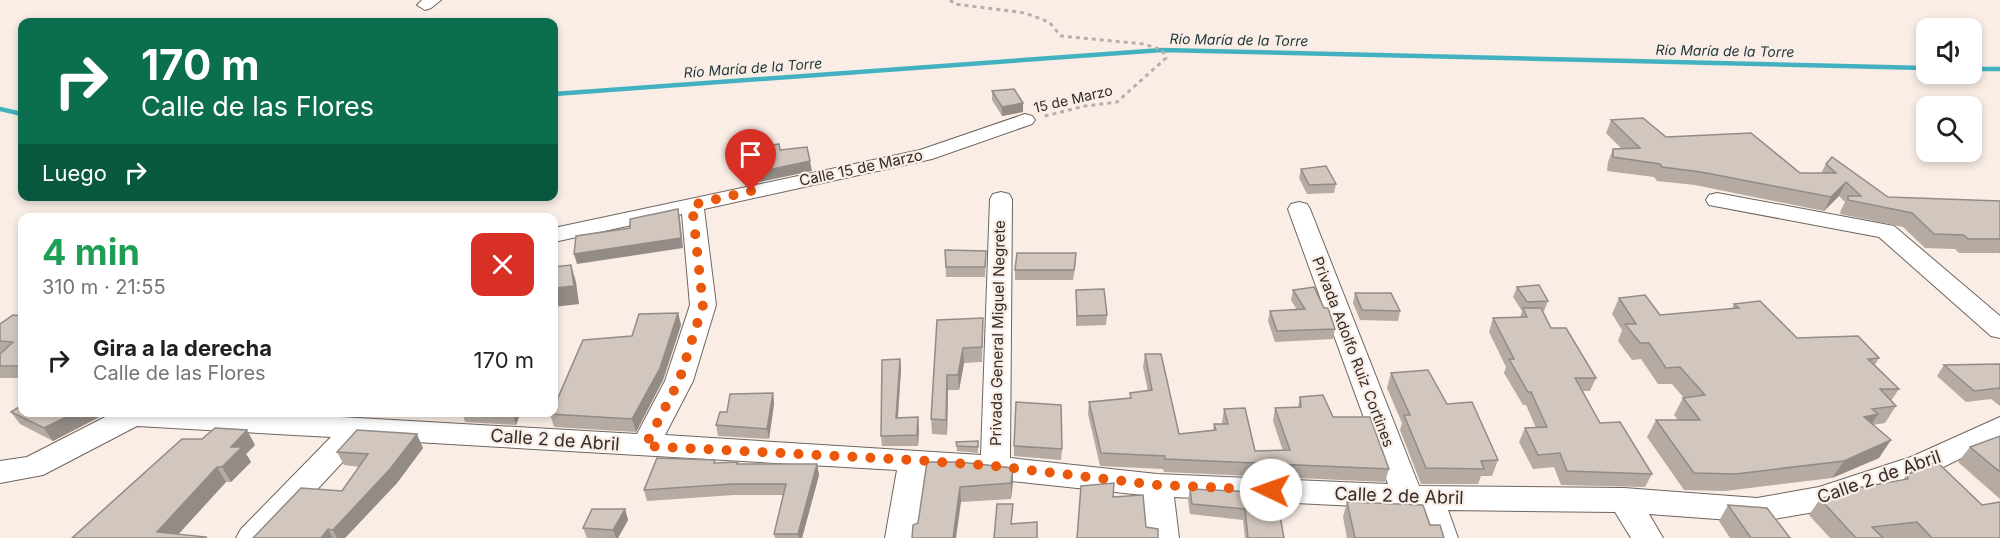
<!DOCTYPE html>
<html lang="es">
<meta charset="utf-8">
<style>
:root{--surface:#fff;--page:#f6f6f6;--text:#202124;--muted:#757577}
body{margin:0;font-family:Inter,sans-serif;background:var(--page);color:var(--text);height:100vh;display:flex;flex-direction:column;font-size:22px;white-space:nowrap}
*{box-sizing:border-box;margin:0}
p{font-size:20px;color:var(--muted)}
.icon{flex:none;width:33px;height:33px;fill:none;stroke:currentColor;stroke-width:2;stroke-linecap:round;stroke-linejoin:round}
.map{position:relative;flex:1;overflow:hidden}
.sheet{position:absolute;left:18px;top:213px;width:540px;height:204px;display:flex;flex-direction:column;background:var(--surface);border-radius:12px;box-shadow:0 3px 9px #0003}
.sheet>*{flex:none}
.guide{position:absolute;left:18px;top:18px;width:540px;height:183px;border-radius:12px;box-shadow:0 3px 9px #0003;background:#0b6e4f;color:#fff;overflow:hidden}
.buttons{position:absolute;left:1916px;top:18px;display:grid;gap:12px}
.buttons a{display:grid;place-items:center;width:66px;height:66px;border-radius:12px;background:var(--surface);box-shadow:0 3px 9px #0003;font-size:30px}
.pin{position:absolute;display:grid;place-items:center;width:51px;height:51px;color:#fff;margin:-62px -26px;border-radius:50% 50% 50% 0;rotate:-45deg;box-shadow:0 0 6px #0007}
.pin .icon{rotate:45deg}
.me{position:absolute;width:66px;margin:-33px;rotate:273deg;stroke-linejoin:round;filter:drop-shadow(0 0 4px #0008)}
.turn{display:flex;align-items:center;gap:21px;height:126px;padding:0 24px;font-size:27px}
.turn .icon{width:78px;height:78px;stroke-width:2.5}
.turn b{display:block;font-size:42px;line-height:51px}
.then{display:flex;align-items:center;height:57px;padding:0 24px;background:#0003;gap:12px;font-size:22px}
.round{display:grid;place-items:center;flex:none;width:63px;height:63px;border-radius:12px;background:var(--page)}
.summary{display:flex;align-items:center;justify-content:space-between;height:102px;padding:0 24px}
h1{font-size:36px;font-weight:700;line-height:45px;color:#1e9e55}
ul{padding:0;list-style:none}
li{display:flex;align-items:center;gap:18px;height:90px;padding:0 24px}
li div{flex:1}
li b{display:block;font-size:22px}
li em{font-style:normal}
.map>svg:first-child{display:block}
</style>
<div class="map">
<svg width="2000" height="538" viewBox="0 0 2000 538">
<rect width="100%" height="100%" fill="#f9ede5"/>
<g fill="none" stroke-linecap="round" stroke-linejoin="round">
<g stroke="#42b2c0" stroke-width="4.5">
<path d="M1971,69H2000"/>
<path d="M554,94L1162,50L1926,68"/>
<path d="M0,109L22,114"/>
</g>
<defs>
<g id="minor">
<path d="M422,0H441L431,8L425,10L417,5Z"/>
<path d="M1025,114L1032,116L1035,120L1032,124L932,159L704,209L716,305L693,381L665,435L981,455L990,199L993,194L1001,192L1009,194L1012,199L1010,458L1157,474L1388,484L1288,209L1291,204L1299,202L1307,204L1310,209L1419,486L1624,488L1757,498L1819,487L1911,457L2000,417V439L1931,473L1820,511L1757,522L1649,514L1663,538H1631L1615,512L1448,510L1458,538H1426L1417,509L1174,497L1179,538H1147L1143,495L926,472L917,538H885L897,470L364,439L272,538H236L241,529L331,437L137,426L43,475L0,483V461L27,457L115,412H253L637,434L665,381L690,305L682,214L554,242V228L920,150Z"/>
<path d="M1717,193L1894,226L2000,316V338L1991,336L1879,237L1709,205L1706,200L1709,195Z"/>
</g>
</defs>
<use href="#minor" stroke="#6f655e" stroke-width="2"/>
<path stroke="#b9afa9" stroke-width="3" stroke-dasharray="4 4" stroke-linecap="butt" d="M950,0L955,4L1025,13L1049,22L1061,36L1144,44L1162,50L1166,58L1117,102L1085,106L1041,117"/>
<use href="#minor" fill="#fff" fill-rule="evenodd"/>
</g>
<g fill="#b5aba3">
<path d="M992,91L1023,103V112L1002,116L992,100Z"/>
<path d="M1611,120L1666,137L1800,173H1821L1826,164L1888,197L2000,201V254L1999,253H1959L1955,249L1925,248L1903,227L1840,214L1841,210L1845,202L1839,196L1824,211L1695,185L1657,181L1654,177L1607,171L1608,162L1613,149H1622L1606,133Z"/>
<path d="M1301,169L1336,184L1334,193L1307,194L1299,178Z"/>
<path d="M945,250L986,251L985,277H946Z"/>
<path d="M1076,263L1073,280H1015V270Z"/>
<path d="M1517,287L1548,301L1544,311H1542L1551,328L1596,378L1590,391H1583L1600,423L1652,474L1645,487L1561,485L1554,467L1533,469L1519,442L1525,428H1536L1526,405H1523L1504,373L1506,367L1489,332L1493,318H1520L1522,311L1513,297Z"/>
<path d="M1076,290L1107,315L1106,325L1076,326Z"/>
<path d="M1293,290L1335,329L1333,339L1275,342L1268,321L1270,311L1297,310L1291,300Z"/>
<path d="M1355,293L1400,311L1398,321L1360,320L1353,303Z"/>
<path d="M1619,298L1660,315L1732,309L1734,304L1797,338L1879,358L1875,365L1899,389L1891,401L1896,406L1885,423L1873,425L1879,458L1832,478L1725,491L1684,490L1647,437L1656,420H1678L1674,415L1683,398H1684L1672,384H1658L1641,359L1632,360L1618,341L1622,330L1612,314Z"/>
<path d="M678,313L681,325L663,380L636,432L554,427L550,414L632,336Z"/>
<path d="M22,316V378H0V324Z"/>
<path d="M937,320L983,333L982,362L964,363L959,390H948L947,435L932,434L931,419Z"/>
<path d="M1145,354L1179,434L1213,430L1214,424H1223L1222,422L1224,409L1255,451H1283L1273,421L1275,408L1298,407L1300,397L1333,417L1389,469L1385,482L1164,472L1163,469L1100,466L1088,414L1089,402L1130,398V393L1148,391L1143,367Z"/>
<path d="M900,359L901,369L898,418L919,428L918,446H882L881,436Z"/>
<path d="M2000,364V406L1991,399L1966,402L1937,376L1944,365Z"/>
<path d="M1391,373L1447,404L1498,460L1492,476H1481L1478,484H1421L1400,430L1402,423L1387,388Z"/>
<path d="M773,393L774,404L769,439L718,436L716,425L727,412Z"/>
<path d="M11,412H109L53,441L20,424Z"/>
<path d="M302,412H350L349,415Z"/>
<path d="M462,412H521L516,425L465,422Z"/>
<path d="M2000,436V499L1958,462L1970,447Z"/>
<path d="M978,441V453L957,451L956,442Z"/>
<path d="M255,445L246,454L251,462L231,482H226L178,534L206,537L207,538H72Z"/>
<path d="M1014,446L1062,449L1061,460L1014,456Z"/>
<path d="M423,448L397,483L345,538H253L342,491L360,467L344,465L337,452Z"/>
<path d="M927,462L1013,468L1011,499L961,502Z"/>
<path d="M715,463L738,464H817L819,475L802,538H775L774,534L784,495H734L647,501L644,490Z"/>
<path d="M1912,470L1982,505L2000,538H1830L1809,515L1820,499L1903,480L1907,474H1909Z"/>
<path d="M1190,489L1276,493L1284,538H1245L1243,520L1190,514L1188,500Z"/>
<path d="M1347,502L1430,525L1444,538H1347L1343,517Z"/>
<path d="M1728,505L1790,538H1730L1719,521Z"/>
<path d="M625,509L628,520L618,538H587L583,528Z"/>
</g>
<g fill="#938b85">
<path d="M1023,103V112L1002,116V107Z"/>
<path d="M810,161L812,171L760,182L758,172Z"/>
<path d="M1846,182L1839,196L1824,211L1831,197Z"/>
<path d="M678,209L680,219L683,248L577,264L574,254Z"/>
<path d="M571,265L576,282L579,304L554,307V288Z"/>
<path d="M678,313L681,325L663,380L636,432L632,419Z"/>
<path d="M963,348L964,363L959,390L958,375Z"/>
<path d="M900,359L901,369L897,428L896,418Z"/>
<path d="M947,375L948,390L947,435L946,420Z"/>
<path d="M773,393L774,404L769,439L767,429Z"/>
<path d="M76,412H109L53,441L44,428Z"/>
<path d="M512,412H521L516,425Z"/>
<path d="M1878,414L1867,431L1864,417Z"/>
<path d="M918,417L919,428L918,446L917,435Z"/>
<path d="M247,430L255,445L246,454L251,462L231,482L222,467L231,447Z"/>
<path d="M417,434L423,448L397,483L345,538H337L333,530Z"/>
<path d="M1891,440L1879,458L1832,478L1844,461Z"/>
<path d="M817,464L819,475L802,538H799L798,534Z"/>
<path d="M217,467L226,482L175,538L157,532Z"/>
<path d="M1013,468V483L1011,499V483Z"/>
<path d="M960,487L961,502L956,538H953Z"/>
<path d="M625,509L628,520L618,538H616L613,530Z"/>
<path d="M328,529L333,538H321Z"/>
</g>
<g fill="#d2c7be" stroke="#938b85" stroke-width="1.5">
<path d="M1014,89L1023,103L1002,107L992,91Z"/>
<path d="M1643,118L1666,137L1751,133L1800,173H1836L1826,164L1832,157L1888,197L2000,201V239H1968L1964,235L1934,234L1912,213L1848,200V196H1861L1846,182L1831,197L1701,172L1662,167L1660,164L1613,157V149L1640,148L1611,120Z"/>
<path d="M779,144L780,150L807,147L810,161L758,172L753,149Z"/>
<path d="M1326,166L1336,184L1309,185L1301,169Z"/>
<path d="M678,209L681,238L574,254L576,236L630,228V219Z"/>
<path d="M945,250L986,251L985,267H946Z"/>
<path d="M1017,253H1076L1074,270H1015Z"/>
<path d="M571,265L574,286L554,288V267Z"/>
<path d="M1539,285L1548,301L1527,302L1517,287Z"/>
<path d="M1314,287L1324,308H1328L1335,329L1277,331L1270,311L1305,309L1293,290Z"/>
<path d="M1104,289L1107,315L1077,316L1076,290Z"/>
<path d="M1355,293H1391L1400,311L1362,310Z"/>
<path d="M1645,295L1660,315L1739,308L1734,304L1760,301L1797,338L1858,336L1879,358L1868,359L1899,389H1880L1896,406L1872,409L1878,414L1864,417L1891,440L1844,461L1735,474L1694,473L1656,420H1700L1683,398L1705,395L1680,367L1666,368L1649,343H1640L1625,324H1636L1619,298Z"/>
<path d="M1523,308H1541L1551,328H1566L1596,378H1575L1600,423L1620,422L1652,474L1567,471L1560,453L1538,455L1525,428L1547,427L1531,392H1528L1509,359H1514L1493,318L1527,317Z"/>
<path d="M678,313L660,368L632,419L550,414L551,412H554V407L583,340L632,336L639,314Z"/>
<path d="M13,315L22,316V366H0V354L13,342L0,341V324Z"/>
<path d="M983,318L982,347L963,348L958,375H947L946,420L931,419L937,320Z"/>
<path d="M1145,354H1161L1179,434L1216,430L1214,424H1228L1224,409L1245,408L1255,451L1290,450L1275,408L1301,407L1300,397L1323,395L1333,417H1370L1389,469L1165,459V456L1101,453L1089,402L1131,398L1130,393L1152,390Z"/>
<path d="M900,359L896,418L918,417L917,435L881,436L882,360Z"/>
<path d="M2000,364V389L1999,388L1974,391L1944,365Z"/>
<path d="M1428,370L1447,404L1472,402L1498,460L1481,461L1484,469L1426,468L1404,415H1410L1391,373Z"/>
<path d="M773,393L767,429L716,425L720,412H727L730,394Z"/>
<path d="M1016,402L1061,405L1062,449L1014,446Z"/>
<path d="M22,405V412H76L44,428L11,412Z"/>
<path d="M215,428L247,430L231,447H242L222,467H217L157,532L206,537L205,538H72L182,439H202Z"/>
<path d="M357,430L417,434L390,469L333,530L328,529L321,538H253L301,488L342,491L368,454L337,452Z"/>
<path d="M2000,436V472L1970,447Z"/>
<path d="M978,441V447L957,446L956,442Z"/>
<path d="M657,458L715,460L714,463L738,462L737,464H817L798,534H774L786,484H732L644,490Z"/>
<path d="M927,462H960L1013,468L1011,483L960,487L953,538H912L913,525L918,523Z"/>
<path d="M1937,462L1982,505L2000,502V538H1932L1917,522L1872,527L1883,538H1856L1820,499L1862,487L1908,479L1907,474L1915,472L1912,470Z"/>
<path d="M1114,483L1113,497L1143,495L1146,527L1158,529V538H1077L1081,486Z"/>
<path d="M1190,489L1276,493L1284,538H1248L1245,509L1192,504Z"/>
<path d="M1347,502L1423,505L1430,525H1440L1444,538H1355Z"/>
<path d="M997,504H1013L1011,524L1037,522V538H994Z"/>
<path d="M1728,505L1767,508L1790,538H1751Z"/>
<path d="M592,509H625L613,530L583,528Z"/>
</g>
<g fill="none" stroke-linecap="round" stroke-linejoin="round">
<path stroke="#ea580c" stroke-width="10" stroke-dasharray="0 18" d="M751,191L692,205L703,305L679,381L645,446L913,460L994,466L1157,485L1271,490"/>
</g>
<g text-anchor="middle" stroke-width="4.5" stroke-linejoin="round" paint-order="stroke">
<g font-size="14" font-style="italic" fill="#1e363a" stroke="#f9ede5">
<text transform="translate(1239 40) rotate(1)" y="5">Río María de la Torre</text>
<text transform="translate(1725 51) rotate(1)" y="5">Río María de la Torre</text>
<text transform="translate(753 68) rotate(-4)" y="5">Río María de la Torre</text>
</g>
<g font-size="14" fill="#322d2a" stroke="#f9ede5">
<text transform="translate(1073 99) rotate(-13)" y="5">15 de Marzo</text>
</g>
<g font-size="15" fill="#322d2a" stroke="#f9ede5">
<text transform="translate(861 168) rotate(-12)" y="5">Calle 15 de Marzo</text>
<text transform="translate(998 333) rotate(-89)" y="5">Privada General Miguel Negrete</text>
<text transform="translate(1353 352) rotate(69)" y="5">Privada Adolfo Ruiz Cortines</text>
</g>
<g font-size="18" fill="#322d2a" stroke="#f9ede5">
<text transform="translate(555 440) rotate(4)" y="6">Calle 2 de Abril</text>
<text transform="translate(1879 477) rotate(-19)" y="6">Calle 2 de Abril</text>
<text transform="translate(1399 496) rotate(2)" y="6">Calle 2 de Abril</text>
</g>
</g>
</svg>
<div class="buttons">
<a><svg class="icon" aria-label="sound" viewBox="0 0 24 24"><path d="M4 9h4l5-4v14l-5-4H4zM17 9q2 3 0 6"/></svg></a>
<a><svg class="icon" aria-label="search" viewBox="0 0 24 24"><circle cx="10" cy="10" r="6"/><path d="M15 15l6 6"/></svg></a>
</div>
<div class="pin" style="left:751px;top:191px;background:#d93025"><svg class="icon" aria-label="arrive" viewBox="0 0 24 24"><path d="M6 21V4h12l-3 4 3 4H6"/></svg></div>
<svg class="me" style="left:1271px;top:490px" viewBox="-20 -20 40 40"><circle r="19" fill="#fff"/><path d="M0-13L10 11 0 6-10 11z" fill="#ea580c"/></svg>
<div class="guide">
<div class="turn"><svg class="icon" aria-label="right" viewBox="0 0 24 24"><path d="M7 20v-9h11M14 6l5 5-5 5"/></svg><div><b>170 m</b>Calle de las Flores</div></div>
<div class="then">Luego<svg class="icon" aria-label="right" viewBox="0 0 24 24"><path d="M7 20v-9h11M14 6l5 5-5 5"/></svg></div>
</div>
<section class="sheet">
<div class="summary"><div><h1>4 min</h1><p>310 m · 21:55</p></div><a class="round" style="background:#d93025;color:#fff"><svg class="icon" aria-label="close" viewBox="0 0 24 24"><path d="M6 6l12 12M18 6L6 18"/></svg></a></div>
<ul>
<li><svg class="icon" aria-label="right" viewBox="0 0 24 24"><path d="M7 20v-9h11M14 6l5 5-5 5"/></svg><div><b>Gira a la derecha</b><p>Calle de las Flores</p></div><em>170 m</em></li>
</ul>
</section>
</div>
